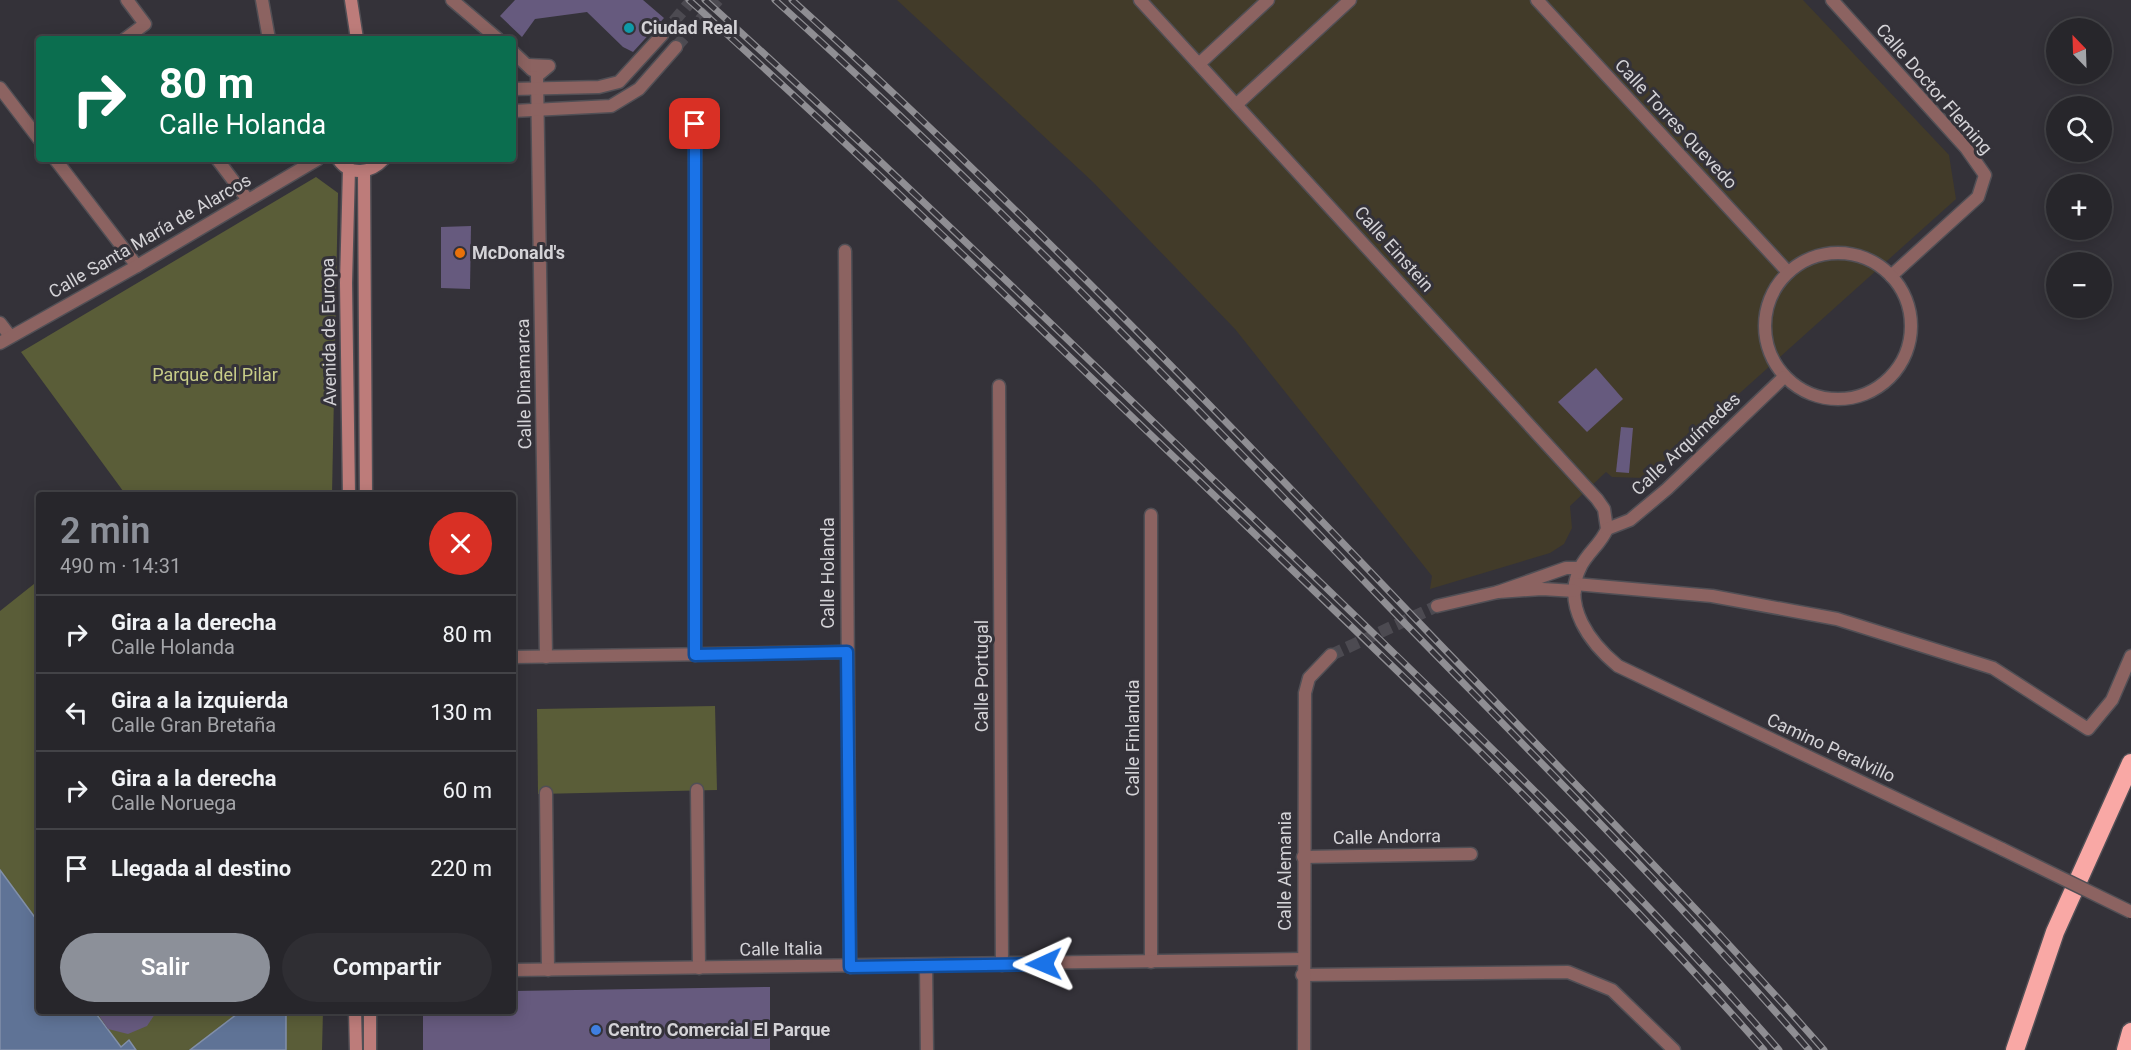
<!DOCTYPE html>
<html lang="es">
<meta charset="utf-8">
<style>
:root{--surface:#27262b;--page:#2f2e33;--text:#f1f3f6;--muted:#a4a5a9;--line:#434347;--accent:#8c9099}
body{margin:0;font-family:Roboto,sans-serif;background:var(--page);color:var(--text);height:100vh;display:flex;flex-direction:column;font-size:22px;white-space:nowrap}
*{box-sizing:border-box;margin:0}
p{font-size:20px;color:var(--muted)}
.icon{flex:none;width:33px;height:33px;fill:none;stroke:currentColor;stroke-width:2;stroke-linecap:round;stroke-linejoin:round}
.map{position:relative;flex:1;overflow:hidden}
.side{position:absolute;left:36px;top:492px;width:480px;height:522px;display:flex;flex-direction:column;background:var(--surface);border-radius:6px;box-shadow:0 3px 15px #0003,0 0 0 2px var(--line)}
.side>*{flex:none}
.guide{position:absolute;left:36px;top:36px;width:480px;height:126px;border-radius:6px;box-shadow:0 3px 15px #0003,0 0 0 2px var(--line);background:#0b6e4f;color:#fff;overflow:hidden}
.needle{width:39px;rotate:337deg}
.tools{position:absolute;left:2046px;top:18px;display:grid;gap:12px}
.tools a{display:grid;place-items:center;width:66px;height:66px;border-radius:50%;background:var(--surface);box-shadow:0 3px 15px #0003,0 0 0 2px var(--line);font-size:30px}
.pin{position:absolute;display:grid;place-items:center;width:51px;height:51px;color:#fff;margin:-26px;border-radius:12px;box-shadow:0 3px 9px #0006}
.me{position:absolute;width:66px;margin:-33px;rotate:269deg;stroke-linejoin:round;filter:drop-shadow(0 0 4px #0008)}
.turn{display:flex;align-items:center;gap:21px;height:126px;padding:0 24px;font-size:27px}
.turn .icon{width:78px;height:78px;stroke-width:2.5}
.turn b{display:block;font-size:42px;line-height:51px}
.round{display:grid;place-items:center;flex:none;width:63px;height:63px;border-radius:32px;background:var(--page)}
.headline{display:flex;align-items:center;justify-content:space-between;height:102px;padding:0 24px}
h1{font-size:36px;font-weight:600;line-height:45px;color:var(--accent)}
.cta{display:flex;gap:12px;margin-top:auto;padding:12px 24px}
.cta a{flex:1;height:69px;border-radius:36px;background:var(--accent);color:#fff;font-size:24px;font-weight:600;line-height:69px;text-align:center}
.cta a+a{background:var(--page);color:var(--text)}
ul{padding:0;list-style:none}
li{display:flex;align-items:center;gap:18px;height:78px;padding:0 24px;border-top:2px solid var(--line)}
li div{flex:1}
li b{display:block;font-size:22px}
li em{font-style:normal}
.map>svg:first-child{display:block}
</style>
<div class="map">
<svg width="2131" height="1050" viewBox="0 0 2131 1050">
<rect width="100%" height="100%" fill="#343239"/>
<path fill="#423b29" d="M897,0H1803L1949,155L1956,199L1645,478L1612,477L1606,472L1570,506L1572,528L1564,544L1550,553L1430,589L1432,576L1235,329L1093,182Z"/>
<g fill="#5a5d38">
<path d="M316,177L338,193L332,495H126L21,352Z"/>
<path d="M39,580V1011H323L322,1050H0V611Z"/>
<path d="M715,706L717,790L538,794L537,709Z"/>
</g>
<g fill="#5f7396" stroke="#8290aa" stroke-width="1.5">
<path d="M0,870L39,923V1011H94L121,1047L129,1040L136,1050H0Z"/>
<path d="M241,1011H286V1050H190Z"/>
</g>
<g fill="#665a7e">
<path d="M515,0H643L664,18L633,52L623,47L587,12L535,19L522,37L500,16Z"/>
<path d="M471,226L470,289L441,288V227Z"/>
<path d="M1596,368L1623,399L1587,432L1558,402Z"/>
<path d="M1621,427L1633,428L1629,473L1616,472Z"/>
<path d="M770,987V1050H423V1011H513V991Z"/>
<path d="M96,1011H157L147,1026L128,1034L108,1029Z"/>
</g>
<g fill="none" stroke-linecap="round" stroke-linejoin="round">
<g stroke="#4c4a51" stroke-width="12" stroke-dasharray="12 6" stroke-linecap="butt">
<path d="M662,35L692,0"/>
<path d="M676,47L718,0"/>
<path d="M1331,655L1437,606"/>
</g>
<defs>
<g id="minor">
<path d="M262,0L269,39"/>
<path d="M452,0L498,39"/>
<path d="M1140,0L1597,499L1604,509L1607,529C1601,544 1587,553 1580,568C1562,606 1590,643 1618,666L2002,849"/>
<path d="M1537,0L1788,272"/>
<path d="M1832,0L1966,148L1985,175L1978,197L1891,276"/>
<path d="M125,39L145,24L127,0"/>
<path d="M513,52L532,70"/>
<path d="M1200,63L1268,0"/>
<path d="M528,65L549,66L537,76L546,657"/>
<path d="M0,88L39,139"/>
<path d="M513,89L599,87L619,82L662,35"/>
<path d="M1237,104L1350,0"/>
<path d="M513,111L611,106L639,89L676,47"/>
<path d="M695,124V655"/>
<path d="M55,159L137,266"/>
<path d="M217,159L248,200"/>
<path d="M845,251L850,967"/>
<circle cx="1838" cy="326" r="73"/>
<path d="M0,323L10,336"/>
<path d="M0,343L137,266L318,159"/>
<path d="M999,386L1002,965"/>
<path d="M1151,515V962"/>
<path d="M1607,529L1630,520L1667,489L1784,377"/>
<path d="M1575,584L1712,596L1837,619L1993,668L2088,729L2112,700L2131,656"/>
<path d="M1575,591L1542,589L1498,592L1566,568H1580"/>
<path d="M1437,606L1498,592"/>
<path d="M513,657L847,652"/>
<path d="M697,790L699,968"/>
<path d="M546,793L548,970"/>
<path d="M1303,857L1471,854"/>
<path d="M926,966L927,1050"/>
<path d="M513,970L1302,959"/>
<path d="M1302,975L1568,972L1612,990L1674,1050"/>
<path d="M1304,1050L1305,693L1309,678L1331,655"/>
</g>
<g id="secondary">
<path d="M351,0L357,39"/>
<path d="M338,159C350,177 371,173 384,159"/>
<path d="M349,169L346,283L349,495"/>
<path d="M364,172L366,495"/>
<path d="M355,1011L356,1050"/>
<path d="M370,1011V1050"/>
</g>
<g id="motorway">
<path d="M2015,1050L2055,932L2131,763"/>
<path d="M2126,1050L2131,1032"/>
</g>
</defs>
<use href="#minor" stroke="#514f55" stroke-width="15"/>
<use href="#secondary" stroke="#514f55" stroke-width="15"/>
<use href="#motorway" stroke="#514f55" stroke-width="21"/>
<use href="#minor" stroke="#8c6361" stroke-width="12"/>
<use href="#secondary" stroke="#bd7c7a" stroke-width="12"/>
<use href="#motorway" stroke="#f9a8a5" stroke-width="18"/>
<defs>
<g id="rail">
<path d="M689,0C862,155 1027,317 1195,477C1390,663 1586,848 1764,1050"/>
<path d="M705,0C888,165 1065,337 1243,508C1426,684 1612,859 1779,1050"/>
<path d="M775,0C990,194 1191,401 1391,609C1532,754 1676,897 1809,1050"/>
<path d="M792,0C1014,200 1221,415 1427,631C1560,769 1697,905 1824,1050"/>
</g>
</defs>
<use href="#rail" stroke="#8f8e93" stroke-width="7"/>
<use href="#rail" stroke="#343239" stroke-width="4.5" stroke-dasharray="14" stroke-linecap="butt"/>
<defs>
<path id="minor-bridge" d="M2002,849L2131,912"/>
</defs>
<use href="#minor-bridge" stroke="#514f55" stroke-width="15" stroke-linecap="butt"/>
<use href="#minor-bridge" stroke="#8c6361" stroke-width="12"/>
</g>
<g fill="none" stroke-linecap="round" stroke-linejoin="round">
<defs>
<path id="route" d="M695,124V655L847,652L850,967L1044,964"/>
</defs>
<use href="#route" stroke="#114b97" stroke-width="15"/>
<use href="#route" stroke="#1a73e8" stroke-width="10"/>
</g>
<circle fill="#0f9aa8" stroke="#343239" stroke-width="2" cx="629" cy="28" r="6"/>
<circle fill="#e8710a" stroke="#343239" stroke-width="2" cx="460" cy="253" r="6"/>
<circle fill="#3f7fe0" stroke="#343239" stroke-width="2" cx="596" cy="1030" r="6"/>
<g text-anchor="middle" stroke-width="6" stroke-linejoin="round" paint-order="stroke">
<g font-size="18" font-weight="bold" fill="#d4d3d7" stroke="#343239" text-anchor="start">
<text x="641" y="34">Ciudad Real</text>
<text x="472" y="259">McDonald's</text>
<text x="608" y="1036">Centro Comercial El Parque</text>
</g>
<g font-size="18" fill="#d4d3d7" stroke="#343239">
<text transform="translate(1934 89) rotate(49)" y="6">Calle Doctor Fleming</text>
<text transform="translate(1676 124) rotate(47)" y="6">Calle Torres Quevedo</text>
<text transform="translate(150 236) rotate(-30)" y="6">Calle Santa María de Alarcos</text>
<text transform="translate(1394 249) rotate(48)" y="6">Calle Einstein</text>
<text transform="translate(329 332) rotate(-91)" y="6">Avenida de Europa</text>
<text transform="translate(524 384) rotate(-91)" y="6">Calle Dinamarca</text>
<text transform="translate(1686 444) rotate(-43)" y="6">Calle Arquímedes</text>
<text transform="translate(828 573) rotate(-90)" y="6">Calle Holanda</text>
<text transform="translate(982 676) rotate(-90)" y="6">Calle Portugal</text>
<text transform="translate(1133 738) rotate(-90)" y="6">Calle Finlandia</text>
<text transform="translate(1831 748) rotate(25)" y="6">Camino Peralvillo</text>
<text transform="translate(1387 837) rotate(-1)" y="6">Calle Andorra</text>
<text transform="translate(1285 871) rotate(-90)" y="6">Calle Alemania</text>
<text transform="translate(781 949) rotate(-1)" y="6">Calle Italia</text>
</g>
<g font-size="18" fill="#c7cc87" stroke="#343239">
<text x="215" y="381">Parque del Pilar</text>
</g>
</g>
</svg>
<div class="tools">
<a><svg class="needle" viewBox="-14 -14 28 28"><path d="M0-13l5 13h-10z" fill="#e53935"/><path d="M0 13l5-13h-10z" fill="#a4a5a9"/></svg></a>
<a><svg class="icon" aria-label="search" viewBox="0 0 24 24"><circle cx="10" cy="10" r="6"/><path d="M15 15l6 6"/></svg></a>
<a>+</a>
<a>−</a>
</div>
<div class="pin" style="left:695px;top:124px;background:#d93025"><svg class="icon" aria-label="arrive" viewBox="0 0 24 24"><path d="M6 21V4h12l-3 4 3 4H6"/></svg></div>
<svg class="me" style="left:1044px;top:964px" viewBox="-20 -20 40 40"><path d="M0-17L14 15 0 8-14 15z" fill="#1a73e8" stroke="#fff" stroke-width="4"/></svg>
<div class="guide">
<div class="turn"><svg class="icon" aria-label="right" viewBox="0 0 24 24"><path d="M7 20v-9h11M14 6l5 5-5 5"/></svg><div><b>80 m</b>Calle Holanda</div></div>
</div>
<section class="side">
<div class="headline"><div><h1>2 min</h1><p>490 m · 14:31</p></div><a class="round" style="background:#d93025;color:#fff"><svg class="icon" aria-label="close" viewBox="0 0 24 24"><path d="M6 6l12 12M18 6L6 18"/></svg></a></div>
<ul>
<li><svg class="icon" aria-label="right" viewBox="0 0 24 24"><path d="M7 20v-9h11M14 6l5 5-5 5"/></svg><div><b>Gira a la derecha</b><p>Calle Holanda</p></div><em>80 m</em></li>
<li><svg class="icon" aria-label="left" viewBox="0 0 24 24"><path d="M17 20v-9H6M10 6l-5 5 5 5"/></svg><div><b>Gira a la izquierda</b><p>Calle Gran Bretaña</p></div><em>130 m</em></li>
<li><svg class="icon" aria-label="right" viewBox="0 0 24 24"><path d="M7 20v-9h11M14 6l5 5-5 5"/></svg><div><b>Gira a la derecha</b><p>Calle Noruega</p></div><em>60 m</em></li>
<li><svg class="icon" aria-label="arrive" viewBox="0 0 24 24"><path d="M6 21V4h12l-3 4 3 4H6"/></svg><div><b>Llegada al destino</b></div><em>220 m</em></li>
</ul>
<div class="cta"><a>Salir</a><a>Compartir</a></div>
</section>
</div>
